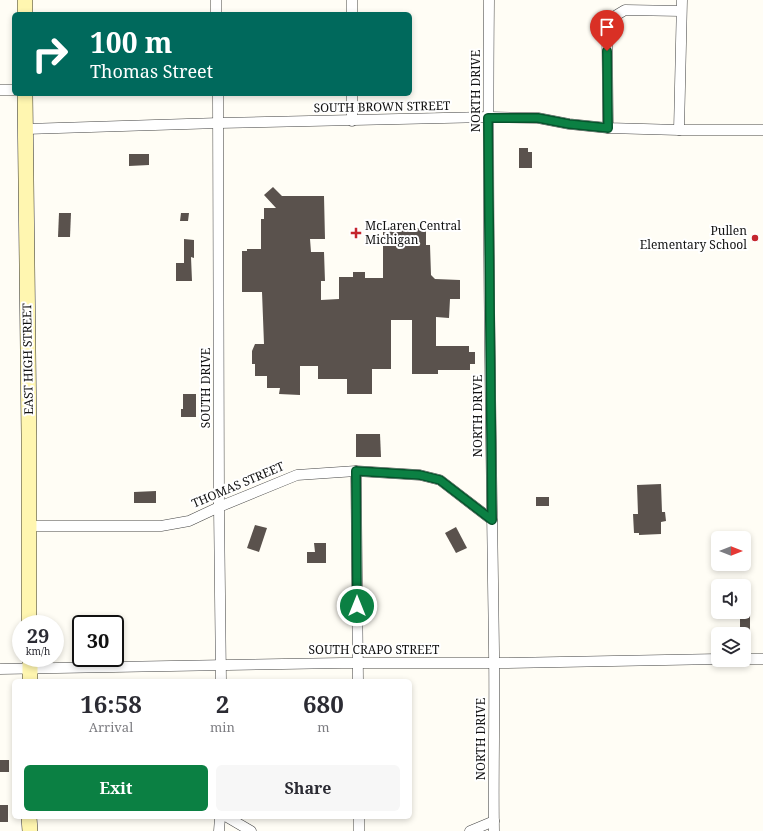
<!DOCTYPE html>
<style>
:root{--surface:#fff;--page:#f7f7f7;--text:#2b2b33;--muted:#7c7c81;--accent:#0b8043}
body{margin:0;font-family:"Noto Serif",serif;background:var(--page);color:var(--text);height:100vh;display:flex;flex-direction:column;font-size:15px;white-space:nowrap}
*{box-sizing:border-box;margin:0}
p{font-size:13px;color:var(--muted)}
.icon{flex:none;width:22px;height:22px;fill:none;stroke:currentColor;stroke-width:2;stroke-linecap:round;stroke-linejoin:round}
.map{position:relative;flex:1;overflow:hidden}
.sheet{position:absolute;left:12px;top:679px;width:400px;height:140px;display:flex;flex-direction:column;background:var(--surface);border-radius:6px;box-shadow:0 2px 6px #0003}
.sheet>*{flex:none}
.top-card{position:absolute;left:12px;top:12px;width:400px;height:84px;border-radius:6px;box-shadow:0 2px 6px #0003;background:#00695c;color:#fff;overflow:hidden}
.needle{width:26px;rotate:90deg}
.tools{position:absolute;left:711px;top:531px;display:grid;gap:8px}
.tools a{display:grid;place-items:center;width:40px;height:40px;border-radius:6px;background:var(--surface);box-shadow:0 2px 6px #0003;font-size:20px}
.speed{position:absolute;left:12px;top:615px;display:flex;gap:8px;font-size:20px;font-weight:700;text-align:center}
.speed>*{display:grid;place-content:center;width:52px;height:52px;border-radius:50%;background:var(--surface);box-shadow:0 2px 6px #0003;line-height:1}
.speed small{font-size:10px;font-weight:400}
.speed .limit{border:2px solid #111;border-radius:6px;background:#fff;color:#111}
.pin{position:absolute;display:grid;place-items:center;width:34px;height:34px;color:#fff;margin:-41px -17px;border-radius:50% 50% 50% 0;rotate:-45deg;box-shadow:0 0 4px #0007}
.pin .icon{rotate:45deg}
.me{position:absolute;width:44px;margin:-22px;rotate:0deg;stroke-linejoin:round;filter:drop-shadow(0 0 3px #0008)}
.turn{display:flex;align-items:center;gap:14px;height:84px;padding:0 12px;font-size:18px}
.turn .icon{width:52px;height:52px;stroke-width:2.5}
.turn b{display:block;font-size:28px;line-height:34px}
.eta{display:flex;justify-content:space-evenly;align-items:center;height:68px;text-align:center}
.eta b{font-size:24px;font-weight:700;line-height:28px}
.primary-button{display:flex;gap:8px;margin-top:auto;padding:8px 12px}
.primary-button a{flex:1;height:46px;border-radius:6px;background:var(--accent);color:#fff;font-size:16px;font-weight:700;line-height:46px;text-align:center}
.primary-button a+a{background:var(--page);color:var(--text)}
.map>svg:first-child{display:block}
</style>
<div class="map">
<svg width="763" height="831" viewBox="0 0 763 831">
<rect width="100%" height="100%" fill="#fffdf5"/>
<g fill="#5a524d">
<path d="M519,148H528V152H532V168H519Z"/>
<path d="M129,154H149V165L129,166Z"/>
<path d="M273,187L282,196H324L325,239H310L311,252H324L325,281H321V300L339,299V277H353V272H365V278H383V228H426V245H430L431,275L435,279L460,280V299H450L449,318L436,317V346H469V352H475V364H470V370H438V374H412V320H391V369H372V394H347V379H318V366H300V395L279,394L280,388H267V376H255V364H252V351L255,344H264L262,292H242V251H247V249H261V219H264V208H276L264,195Z"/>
<path d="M59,213H71L70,237H58Z"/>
<path d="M181,213H189L188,221H180Z"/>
<path d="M184,239L194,240V258L191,257L192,281H176V263H184Z"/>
<path d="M183,394H196V417H181V409H183Z"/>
<path d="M356,434H380L381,457H356Z"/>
<path d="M661,484L662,512H665L666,521L661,522V534L639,535V533H634L633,514H638L637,485Z"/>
<path d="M156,491V503H134V492Z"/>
<rect x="536" y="497" width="13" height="9"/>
<path d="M255,525L267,528L259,552L247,548Z"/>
<path d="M456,527L467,548L456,553L445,533Z"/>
<path d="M314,543H326V563H307V552H315Z"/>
<path d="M750,612V634H740V613Z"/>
<rect x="0" y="760" width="9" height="12"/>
<rect x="0" y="805" width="8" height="17"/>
</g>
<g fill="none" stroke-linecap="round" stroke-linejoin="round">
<defs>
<g id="street">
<path d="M216,0V14"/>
<path d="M489,0C487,217 491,434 494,651C495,711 493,771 494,831"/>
<path d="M352,14V0"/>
<path d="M0,90H14"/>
<path d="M218,94L219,507L221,681"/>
<path d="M352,121V94"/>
<path d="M608,128L607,24L615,16L625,10L681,11"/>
<path d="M26,129L219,123L488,117L538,118L569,124L608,128L679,130H763"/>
<path d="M679,130L682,0"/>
<path d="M356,471L358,681"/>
<path d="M28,526H161L189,521L219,507L297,475L356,471L420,475L440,480L492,520"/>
<path d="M744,659H763"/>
<path d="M0,669L341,663H506L718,659"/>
<path d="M227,817L251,831"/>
<path d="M359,817V831"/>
<path d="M219,831L220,817"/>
<path d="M470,831L494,821"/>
</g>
<g id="secondary">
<path d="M25,14V0"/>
<path d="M25,94L29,435V624"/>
<path d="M30,658V681"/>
<path d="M29,817L30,831"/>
</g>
</defs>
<use href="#street" stroke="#444" stroke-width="11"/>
<use href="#secondary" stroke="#333" stroke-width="16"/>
<use href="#street" stroke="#fff" stroke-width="10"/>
<use href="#secondary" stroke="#fff6b0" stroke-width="15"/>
</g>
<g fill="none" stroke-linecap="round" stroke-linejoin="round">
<defs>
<path id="route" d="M357,606L356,471L420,475L440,480L492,520L488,118H538L569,124L608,128L607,51"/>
</defs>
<use href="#route" stroke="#07532c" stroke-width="10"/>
<use href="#route" stroke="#0b8043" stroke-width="7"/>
</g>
<g fill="#c4262e" stroke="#fff" stroke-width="1.5">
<path d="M354 227h4v4h4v4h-4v4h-4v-4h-4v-4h4z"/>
<circle cx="755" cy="238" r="4"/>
</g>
<g text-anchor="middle" stroke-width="4" stroke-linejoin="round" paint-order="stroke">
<g font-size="12" fill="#111" stroke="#fff">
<text transform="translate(476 91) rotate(-90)" y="4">NORTH DRIVE</text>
<text transform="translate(382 107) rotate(-1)" y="4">SOUTH BROWN STREET</text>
<text transform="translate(28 359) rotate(-91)" y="4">EAST HIGH STREET</text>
<text transform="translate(206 388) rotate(-90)" y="4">SOUTH DRIVE</text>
<text transform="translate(478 416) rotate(-90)" y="4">NORTH DRIVE</text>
<text transform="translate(238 485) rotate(-23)" y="4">THOMAS STREET</text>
<text x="374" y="654">SOUTH CRAPO STREET</text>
<text transform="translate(481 739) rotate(-90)" y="4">NORTH DRIVE</text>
</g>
<g font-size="12" fill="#111" stroke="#fff" text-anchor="start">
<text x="365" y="230">McLaren Central<tspan x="365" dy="14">Michigan</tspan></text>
<text x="747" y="235" text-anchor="end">Pullen<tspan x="747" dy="14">Elementary School</tspan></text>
</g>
</g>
</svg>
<div class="tools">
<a><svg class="needle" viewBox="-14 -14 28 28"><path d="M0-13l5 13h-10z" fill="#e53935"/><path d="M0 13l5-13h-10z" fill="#7c7c81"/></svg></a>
<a><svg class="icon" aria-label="sound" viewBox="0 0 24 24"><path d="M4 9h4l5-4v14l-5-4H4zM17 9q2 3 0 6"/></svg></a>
<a><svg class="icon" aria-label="layers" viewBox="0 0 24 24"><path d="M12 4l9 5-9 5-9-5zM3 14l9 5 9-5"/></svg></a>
</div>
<div class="speed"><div>29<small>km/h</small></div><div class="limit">30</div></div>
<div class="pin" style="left:607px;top:51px;background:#d93025"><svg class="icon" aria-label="arrive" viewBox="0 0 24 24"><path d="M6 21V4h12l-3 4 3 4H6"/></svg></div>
<svg class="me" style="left:357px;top:606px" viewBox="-20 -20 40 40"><circle r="17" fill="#0b8043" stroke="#fff" stroke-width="3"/><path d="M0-11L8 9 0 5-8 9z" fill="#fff"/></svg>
<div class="top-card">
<div class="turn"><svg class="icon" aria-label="right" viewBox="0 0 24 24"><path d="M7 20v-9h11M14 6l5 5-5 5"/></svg><div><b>100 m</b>Thomas Street</div></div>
</div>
<section class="sheet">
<div class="eta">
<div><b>16:58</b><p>Arrival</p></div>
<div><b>2</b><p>min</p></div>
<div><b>680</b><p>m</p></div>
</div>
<div class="primary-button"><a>Exit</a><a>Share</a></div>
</section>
</div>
